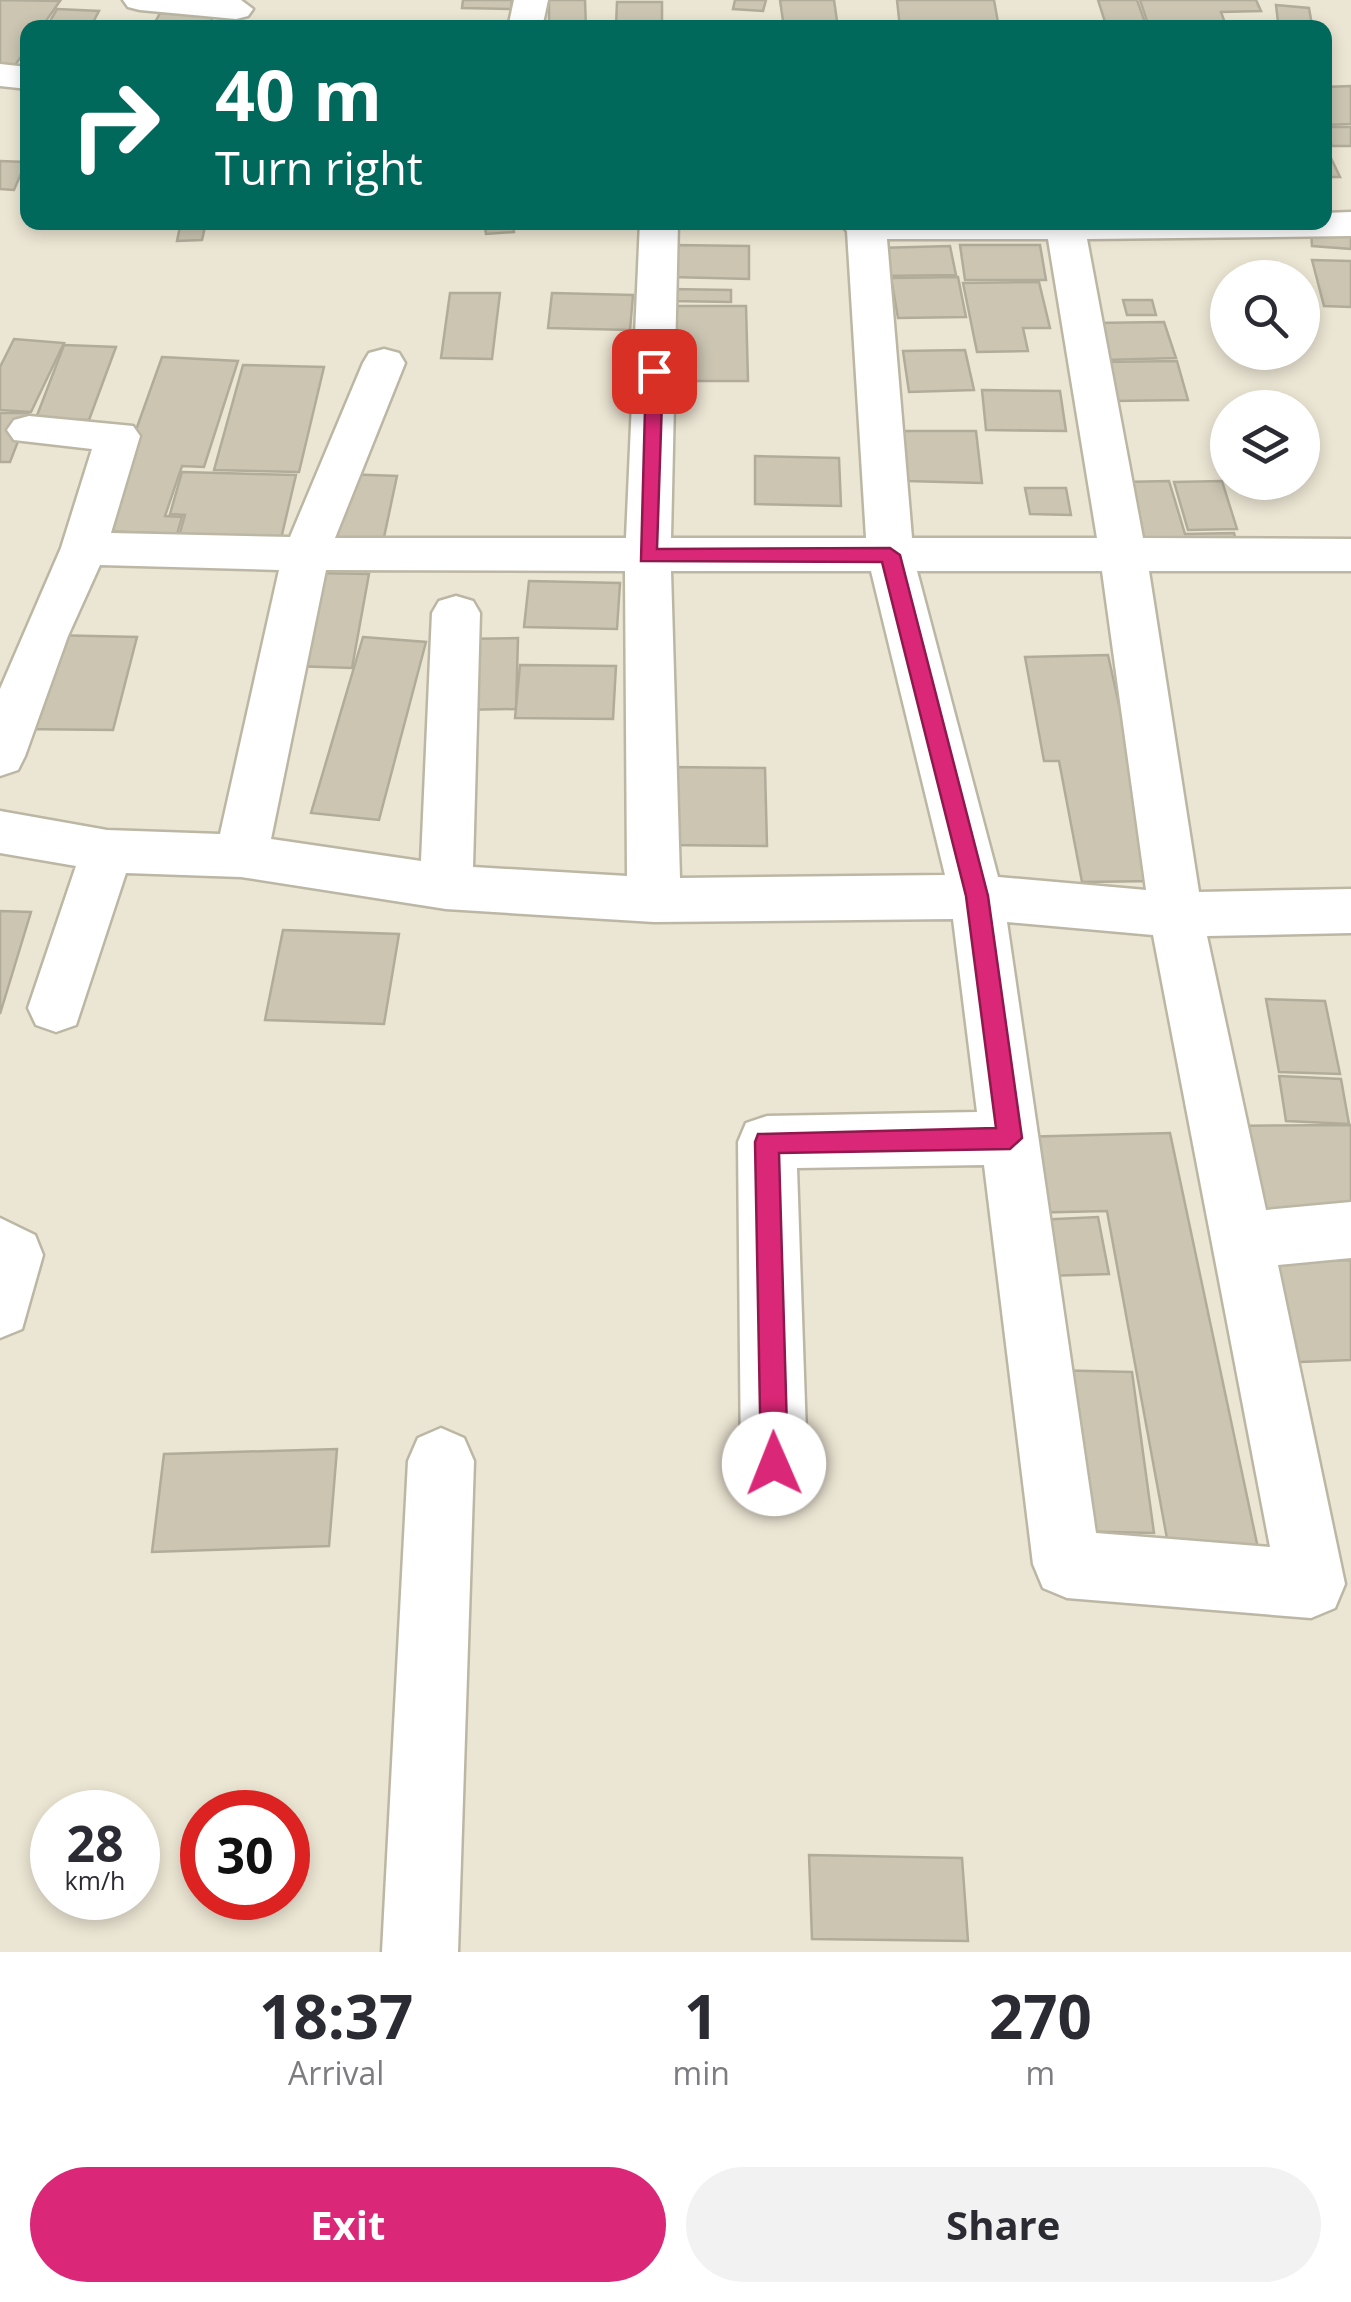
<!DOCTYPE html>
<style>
:root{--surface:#fff;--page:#f2f2f3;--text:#2b2b33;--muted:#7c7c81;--accent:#db2777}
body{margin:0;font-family:"Open Sans",sans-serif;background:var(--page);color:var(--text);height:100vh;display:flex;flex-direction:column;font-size:38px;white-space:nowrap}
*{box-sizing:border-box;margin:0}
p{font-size:32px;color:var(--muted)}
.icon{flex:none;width:55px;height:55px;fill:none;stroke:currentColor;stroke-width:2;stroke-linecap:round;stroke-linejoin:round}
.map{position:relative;height:1952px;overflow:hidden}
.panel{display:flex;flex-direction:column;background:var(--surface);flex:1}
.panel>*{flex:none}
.hud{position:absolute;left:20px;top:20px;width:1312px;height:210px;border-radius:20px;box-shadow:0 5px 15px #0003;background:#00695c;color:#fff;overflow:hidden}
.tools{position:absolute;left:1210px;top:260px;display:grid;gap:20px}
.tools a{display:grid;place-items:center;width:110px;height:110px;border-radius:50%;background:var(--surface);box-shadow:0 5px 15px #0003;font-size:50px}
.speed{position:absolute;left:30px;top:1790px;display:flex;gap:20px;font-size:50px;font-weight:700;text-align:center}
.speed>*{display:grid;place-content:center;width:130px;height:130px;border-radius:50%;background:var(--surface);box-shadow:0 5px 15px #0003;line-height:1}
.speed small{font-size:25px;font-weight:400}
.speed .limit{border:15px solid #d22;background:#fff;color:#111}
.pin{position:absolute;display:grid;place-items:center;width:85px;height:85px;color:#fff;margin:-42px;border-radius:20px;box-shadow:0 5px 15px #0006}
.me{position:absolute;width:110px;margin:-55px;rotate:359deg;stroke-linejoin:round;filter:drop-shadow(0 0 8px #0008)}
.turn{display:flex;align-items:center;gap:35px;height:210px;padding:0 30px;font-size:45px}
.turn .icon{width:130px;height:130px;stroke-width:2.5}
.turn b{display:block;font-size:70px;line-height:85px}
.eta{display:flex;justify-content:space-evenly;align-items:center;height:170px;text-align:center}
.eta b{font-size:60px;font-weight:700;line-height:70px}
.cta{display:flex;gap:20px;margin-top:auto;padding:20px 30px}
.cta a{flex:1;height:115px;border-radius:60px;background:var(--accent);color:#fff;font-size:40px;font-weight:700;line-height:115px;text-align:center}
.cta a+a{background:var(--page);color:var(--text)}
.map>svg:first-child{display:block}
</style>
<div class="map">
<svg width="1351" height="1952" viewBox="0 0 1351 1952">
<rect width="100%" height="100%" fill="#ebe5d3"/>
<g fill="#cbc5b2" stroke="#b1ac9a" stroke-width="2.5">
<path d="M0,0L60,1L41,28H28V47L13,68L0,66Z"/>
<path d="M463,0H512L511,9L462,8Z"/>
<path d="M549,0H585L586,28H549Z"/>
<path d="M735,0H766L763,11L733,9Z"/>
<path d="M780,0H834L838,28H784Z"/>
<path d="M897,0H994L999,28H900Z"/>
<path d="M1098,0H1137L1147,28H1107Z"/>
<path d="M1140,0H1256L1261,11L1221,12L1225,23L1148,24Z"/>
<path d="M617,2H662V26H616Z"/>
<path d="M1276,5L1309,8L1312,25L1278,22Z"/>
<path d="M57,9L99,11L90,28H46Z"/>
<path d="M160,13L213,17L207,28H152Z"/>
<path d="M1351,86V124L1325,125V87Z"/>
<path d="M1325,127H1351V146H1332Z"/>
<path d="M1325,154H1329L1340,177H1325Z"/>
<path d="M0,161L26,162L14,190L0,189Z"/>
<path d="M181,222H206L202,240L177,241Z"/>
<path d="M484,222H513L514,232L486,234Z"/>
<path d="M1311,229L1351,232V249L1312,246Z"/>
<path d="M673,245L749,246V279L672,277Z"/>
<path d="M960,245H1040L1046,280H965Z"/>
<path d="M950,246L956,275L881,276L877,248Z"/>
<path d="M1312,260L1351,261V307L1324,306Z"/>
<path d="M958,277L966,317L898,318L891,278Z"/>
<path d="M1039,282L1050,328H1023L1028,351L977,352L963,283Z"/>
<path d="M670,289L731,290V302L670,301Z"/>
<path d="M450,293H500L492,359L441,358Z"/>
<path d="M552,293L633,295L630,330L548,328Z"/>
<path d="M1123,300H1152L1156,315H1127Z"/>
<path d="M668,306H746L748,381H667Z"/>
<path d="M1164,322L1176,358L1104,360L1094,323Z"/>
<path d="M14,339L64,343L31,412L0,410V367Z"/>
<path d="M64,345L116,347L89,420L36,418Z"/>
<path d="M965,350L974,390L909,392L903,351Z"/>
<path d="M162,357L238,361L204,467L182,466L165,516L182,517L177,534L100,531Z"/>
<path d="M1177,361L1188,400L1113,401L1103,362Z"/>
<path d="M243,365L324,367L299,472L214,470Z"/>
<path d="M982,390L1060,391L1066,431L986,430Z"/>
<path d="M0,413H29L10,462H0Z"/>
<path d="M901,431H976L982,483L906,481Z"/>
<path d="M755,456L839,458L841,506L755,504Z"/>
<path d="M182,472L296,475L280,543L178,540L185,515L170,514Z"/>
<path d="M344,474L397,476L383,542L329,540Z"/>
<path d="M1169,481L1185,534L1234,533L1237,544L1139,546L1123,482Z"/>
<path d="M1222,481L1237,529L1188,530L1174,482Z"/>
<path d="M1025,488H1066L1071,515L1030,514Z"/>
<path d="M313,573L369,574L352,668L293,666Z"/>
<path d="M529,581L620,583L617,629L524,627Z"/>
<path d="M48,635L137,637L113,730L20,729Z"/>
<path d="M363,637L426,642L379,820L311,813Z"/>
<path d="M518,638L516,709L456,710L461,639Z"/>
<path d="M1108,655L1158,881L1082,882L1059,761H1044L1025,657Z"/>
<path d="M520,665L616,666L613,719L515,718Z"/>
<path d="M667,767L765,768L767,846L665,845Z"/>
<path d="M0,911L31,912L0,1014Z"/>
<path d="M283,930L399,934L384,1024L265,1020Z"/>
<path d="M1266,999L1325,1001L1340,1074L1279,1072Z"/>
<path d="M1279,1076L1341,1079L1349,1124L1286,1121Z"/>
<path d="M1351,1125V1210L1239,1211L1221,1126Z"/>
<path d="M1170,1133L1259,1553L1170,1555L1107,1211L1023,1213L1012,1137Z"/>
<path d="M1098,1217L1109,1274L1045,1276L1036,1220Z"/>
<path d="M1351,1260V1360L1275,1363L1250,1263Z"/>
<path d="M1047,1370L1132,1372L1154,1533L1063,1531Z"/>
<path d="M337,1449L329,1546L152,1552L164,1454Z"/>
<path d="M809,1855L962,1858L968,1941L812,1939Z"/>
</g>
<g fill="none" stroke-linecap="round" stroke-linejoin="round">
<defs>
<g id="minor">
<path d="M123,0H241L253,9L248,16L236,19L140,10L128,7Z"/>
<path d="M514,0H548L542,28H508Z"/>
<path d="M0,64L28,67V89L0,86Z"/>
<path d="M1351,212V236L1087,239L1143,538L1351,539V571H1149L1199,892L1351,889V933L1207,936L1266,1210L1351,1202V1258L1278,1265L1345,1584L1335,1608L1311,1618L1067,1598L1043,1588L1033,1564L984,1165L797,1168L807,1464L797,1487L774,1497L751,1487L741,1464L738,1142L746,1123L767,1116L977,1112L953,919L654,922L446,909L241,877L126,873L76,1025L56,1032L36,1025L28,1008L76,866L0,853V811L107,830L220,834L279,570L100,565L68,636L25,756L18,770L0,776V689L61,548L92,449L14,440L7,430L14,420L29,416L133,426L140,436L111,533L290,537L363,363L369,353L384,349L399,353L405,363L335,538H626L640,222H678L671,538H866L847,231L838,222H1325V213ZM887,239H1048L1097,538H912ZM326,570L625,571L627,876L473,867L480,613L473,601L456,596L439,601L432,613L421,861L271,839ZM671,571H871L945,875L680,878ZM917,571H1102L1146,890L998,877ZM1007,922L1153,935L1270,1547L1096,1533Z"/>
<path d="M0,1218L35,1235L43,1255L22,1329L0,1338Z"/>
<path d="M441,1428L464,1438L474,1461L458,1952H382L408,1461L418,1438Z"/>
</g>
</defs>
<use href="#minor" stroke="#bcb6a4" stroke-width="5"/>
<use href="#minor" fill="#fff" fill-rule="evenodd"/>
</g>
<path fill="#db2777" stroke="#8e194d" stroke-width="2.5" d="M654,365L663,371L657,549L890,548L900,555L988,896L1022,1138L1010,1149L779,1153L788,1464L784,1473L774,1477L765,1473L761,1464L755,1142L758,1134L996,1128L966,896L882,562L641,561L646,371Z"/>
</svg>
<div class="tools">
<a><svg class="icon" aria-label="search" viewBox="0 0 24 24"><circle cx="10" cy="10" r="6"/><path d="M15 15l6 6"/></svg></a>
<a><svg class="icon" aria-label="layers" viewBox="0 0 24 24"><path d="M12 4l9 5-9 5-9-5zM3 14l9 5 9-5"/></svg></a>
</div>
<div class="speed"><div>28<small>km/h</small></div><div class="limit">30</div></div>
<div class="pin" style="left:654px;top:371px;background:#d93025"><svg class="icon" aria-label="arrive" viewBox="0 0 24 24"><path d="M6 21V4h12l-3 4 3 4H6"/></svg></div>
<svg class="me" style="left:774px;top:1464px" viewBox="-20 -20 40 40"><circle r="19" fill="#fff"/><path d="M0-13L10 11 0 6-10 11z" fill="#db2777"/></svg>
<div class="hud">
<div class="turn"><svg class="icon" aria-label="right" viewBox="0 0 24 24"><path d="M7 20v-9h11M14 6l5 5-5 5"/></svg><div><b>40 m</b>Turn right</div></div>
</div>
</div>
<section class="panel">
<div class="eta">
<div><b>18:37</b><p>Arrival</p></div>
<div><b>1</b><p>min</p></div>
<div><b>270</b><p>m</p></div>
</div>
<div class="cta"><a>Exit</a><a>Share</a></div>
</section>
